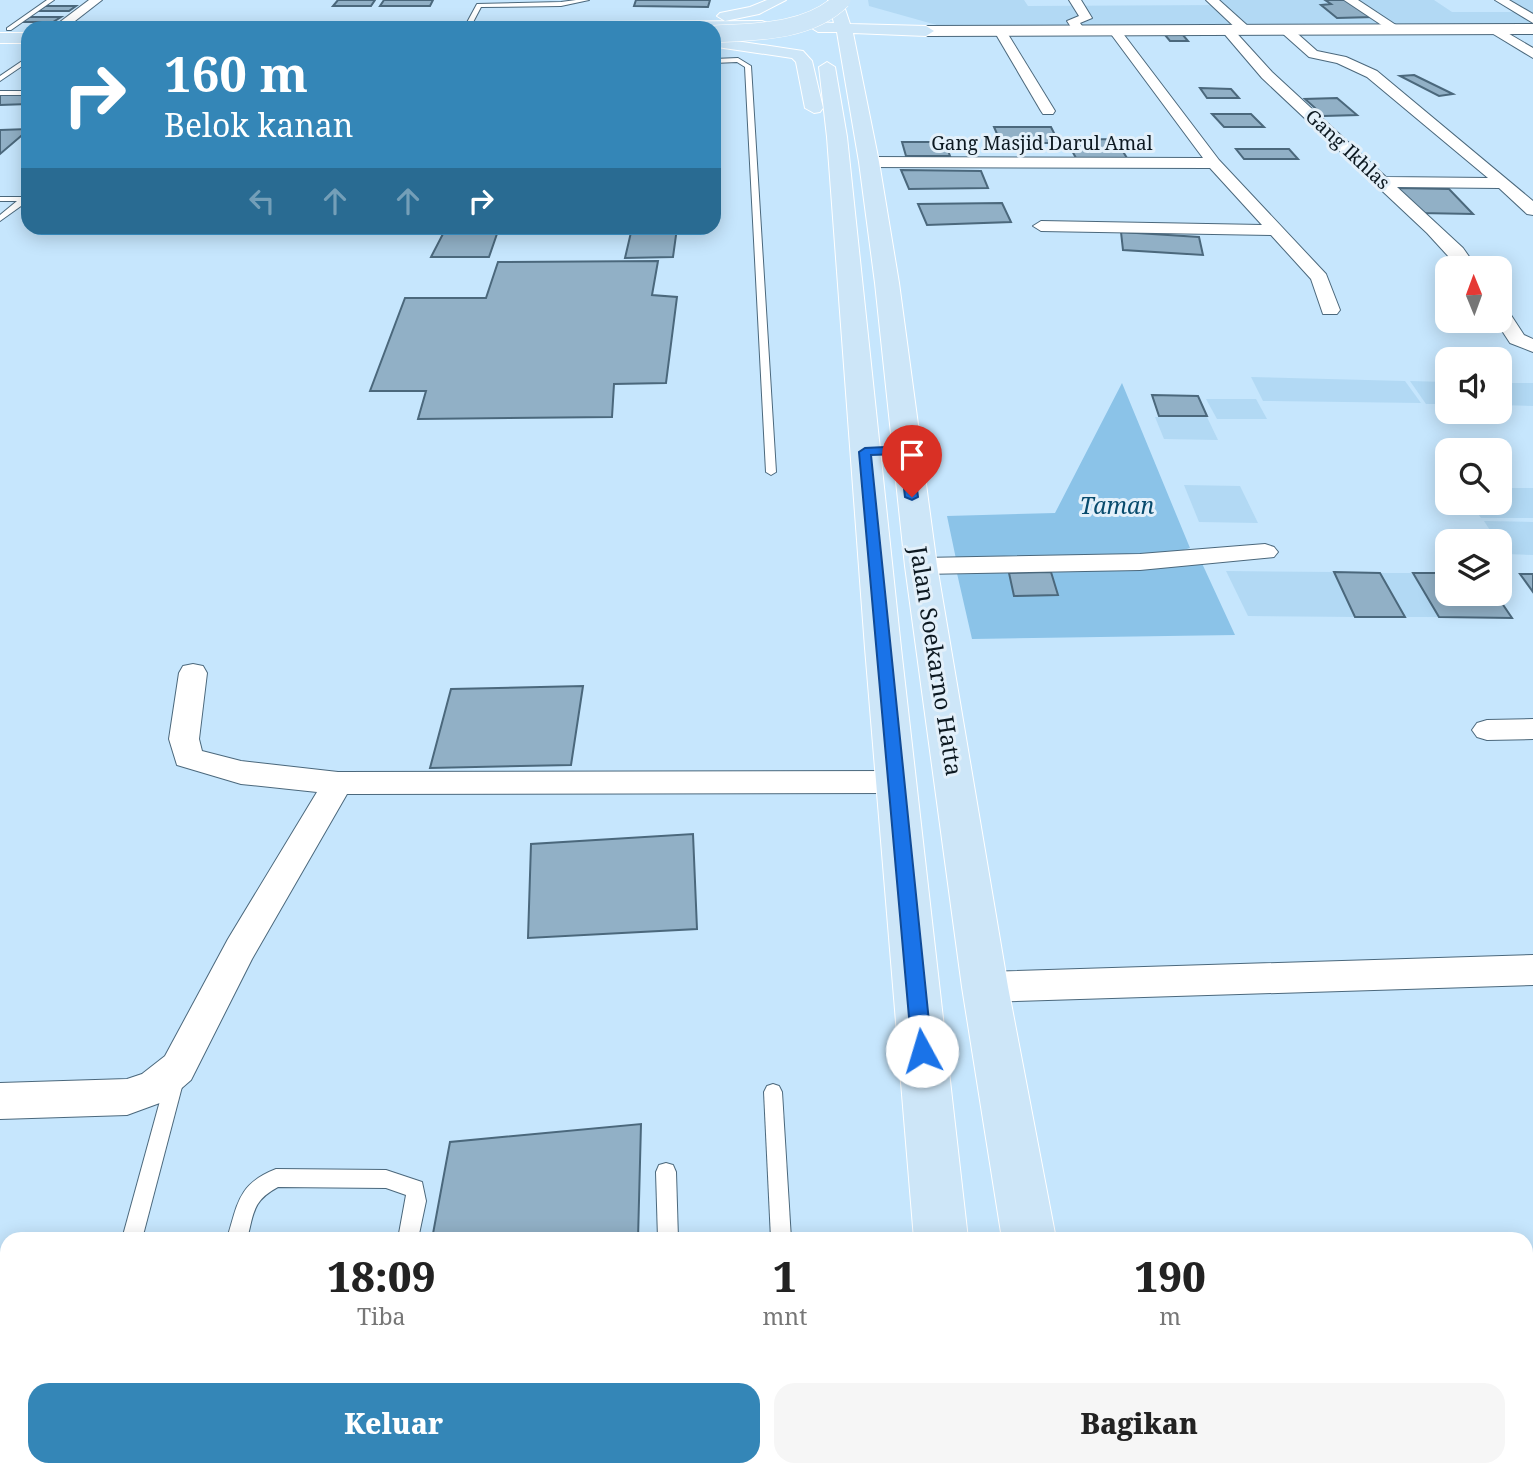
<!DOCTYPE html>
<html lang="id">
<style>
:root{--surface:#fff;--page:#f6f6f6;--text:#222;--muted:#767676;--accent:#3486b7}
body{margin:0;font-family:"Noto Serif",serif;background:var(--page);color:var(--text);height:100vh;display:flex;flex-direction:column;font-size:26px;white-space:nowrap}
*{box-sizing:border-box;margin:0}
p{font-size:23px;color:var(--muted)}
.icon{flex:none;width:38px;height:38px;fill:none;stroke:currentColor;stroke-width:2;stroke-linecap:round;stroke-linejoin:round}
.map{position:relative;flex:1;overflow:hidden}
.panel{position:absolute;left:0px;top:1232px;width:1533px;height:245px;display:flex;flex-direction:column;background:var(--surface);border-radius:21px 21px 0 0;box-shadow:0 4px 18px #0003}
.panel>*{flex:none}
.banner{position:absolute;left:21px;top:21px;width:700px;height:214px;border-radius:21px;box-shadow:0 4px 18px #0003;background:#3486b7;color:#fff;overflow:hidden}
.needle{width:46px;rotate:359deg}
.fabs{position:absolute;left:1435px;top:256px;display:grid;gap:14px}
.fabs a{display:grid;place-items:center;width:77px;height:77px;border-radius:14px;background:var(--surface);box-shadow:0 4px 18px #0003;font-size:35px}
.pin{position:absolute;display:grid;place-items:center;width:60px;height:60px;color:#fff;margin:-72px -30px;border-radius:50% 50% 50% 0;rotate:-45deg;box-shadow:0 0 7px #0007}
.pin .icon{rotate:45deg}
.me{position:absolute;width:77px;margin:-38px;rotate:354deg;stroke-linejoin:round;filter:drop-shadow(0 0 5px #0008)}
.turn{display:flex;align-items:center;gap:24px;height:147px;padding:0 28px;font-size:32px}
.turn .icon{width:91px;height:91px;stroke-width:2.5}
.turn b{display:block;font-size:49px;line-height:60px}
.lanes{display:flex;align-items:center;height:66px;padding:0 28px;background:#0003;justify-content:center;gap:35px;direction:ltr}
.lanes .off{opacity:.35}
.eta{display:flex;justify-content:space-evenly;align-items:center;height:119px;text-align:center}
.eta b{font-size:42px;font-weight:800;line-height:49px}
.action{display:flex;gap:14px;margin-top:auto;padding:14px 28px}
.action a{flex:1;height:80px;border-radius:21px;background:var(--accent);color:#fff;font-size:28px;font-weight:800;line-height:80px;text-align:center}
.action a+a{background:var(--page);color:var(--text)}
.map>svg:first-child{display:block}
</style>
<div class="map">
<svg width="1533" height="1477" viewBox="0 0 1533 1477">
<rect width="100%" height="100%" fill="#c6e6fd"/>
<g fill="#b2d9f4">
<path d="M868,0H1024L1028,6L1221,5L1217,0H1434L1452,12H1525L1507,0H1533V28L951,29L869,6Z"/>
<path d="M1251,377L1405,381L1421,403L1263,401Z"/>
<path d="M1410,381L1447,382V404H1426Z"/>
<path d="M1500,383H1533V406L1500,405Z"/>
<path d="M1206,399H1256L1267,419H1217Z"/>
<path d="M1155,417H1207L1218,440L1164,439Z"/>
<path d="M1184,485L1240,486L1258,523L1199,522Z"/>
<path d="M1500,488H1533V518H1481L1470,502H1500Z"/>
<path d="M1484,521L1533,522V555L1506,554L1500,541H1497Z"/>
<path d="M1226,571L1334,572L1355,617L1248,616Z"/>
<path d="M1380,573H1413L1439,617H1405Z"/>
</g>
<g fill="#8bc3e8">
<path d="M1122,383L1190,548L1157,558L956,559L947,516L1055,513Z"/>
<path d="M1200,559L1235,635L972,639L956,569L1167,567Z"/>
</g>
<g fill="#91b0c6" stroke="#4b687c" stroke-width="2">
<path d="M338,0H375L371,6H333Z"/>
<path d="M384,0H433L430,6H380Z"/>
<path d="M636,0H710L708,7L634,6Z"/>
<path d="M1325,0H1349L1372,17L1337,18L1321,5L1331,4Z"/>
<path d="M45,6H76L69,11H37Z"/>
<path d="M29,17H61L53,22H21Z"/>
<path d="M1165,35H1183L1188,41H1170Z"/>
<path d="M1414,75L1453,94L1439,96L1400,76Z"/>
<path d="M1200,88L1231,89L1239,98H1207Z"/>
<path d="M28,94V104L0,105V95Z"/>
<path d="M1337,98L1357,115L1324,116L1305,99Z"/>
<path d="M1212,114H1251L1264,127H1224Z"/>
<path d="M994,127H1051L1059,143H1001Z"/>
<path d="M0,130L28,129V130L0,154Z"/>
<path d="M1115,139L1127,158H1076L1066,140Z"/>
<path d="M902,142H945L950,156H906Z"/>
<path d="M1236,149H1289L1298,159H1244Z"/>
<path d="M901,170L981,171L988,188L909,189Z"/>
<path d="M1397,188L1449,189L1473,214L1419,213Z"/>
<path d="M1002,203L1011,222L927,225L918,204Z"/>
<path d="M446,228H499L489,257H431Z"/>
<path d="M632,228H677L673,257L625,258Z"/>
<path d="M1121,232L1199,237L1203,255L1123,250Z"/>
<path d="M658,261L652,295L677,297L666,383L614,384L612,417L418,419L426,391H370L405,298H486L498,262Z"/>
<path d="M1152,395L1198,396L1207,416H1159Z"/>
<path d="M1051,572L1058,595L1014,596L1009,573Z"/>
<path d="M1334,572L1380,573L1405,617H1355Z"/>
<path d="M1413,573H1447V593H1495L1512,618L1439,617Z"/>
<path d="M1520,574H1533V592Z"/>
<path d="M583,686L571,765L430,768L451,689Z"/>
<path d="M693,834L697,929L528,938L531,844Z"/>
<path d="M641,1124L638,1239H432L450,1142Z"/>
</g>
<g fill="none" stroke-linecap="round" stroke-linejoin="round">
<defs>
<g id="lane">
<path d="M47,0H54L11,30H7V28Z"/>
<path d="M576,0H589L561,6L481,7L470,28H464L477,4L561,2Z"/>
<path d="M28,57V62L0,81V76Z"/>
<path d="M738,58L751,66L776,472L771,475L766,472L745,67L737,62L714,63V59Z"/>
<rect x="0" y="91" width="28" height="4"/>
<path d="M28,194V201L0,221V215L17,201H0V197H22Z"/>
<path d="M175,1071L181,1073L184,1079L142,1239H122L166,1079L169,1073Z"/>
<path d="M773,1084L779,1086L782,1092L791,1239H771L764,1092L767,1086Z"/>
<path d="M666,1163L673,1165L676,1172L678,1239H658L656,1172L659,1165Z"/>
<path d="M276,1169L386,1170L422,1182L426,1201L418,1239H398L406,1195L386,1188L278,1187C252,1201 254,1213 247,1239H227C238,1203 238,1184 276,1169Z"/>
<path d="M55,1470H77L75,1477H53Z"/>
<rect x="661" y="1470" width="22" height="7"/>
<rect x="782" y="1470" width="22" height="7"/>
</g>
<g id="street">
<path d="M89,0H102L66,28H52Z"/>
<path d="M1069,0H1081L1092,18L1080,23L1085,30L1083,33H1075L1067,21L1079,16Z"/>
<path d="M1206,0H1219L1249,27V33H1241Z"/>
<path d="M1344,0H1358L1402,29L1392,32Z"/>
<path d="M1495,0H1509L1533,14V23Z"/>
<path d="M1494,25L1533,48V58L1490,32L1488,29Z"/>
<path d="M1114,26L1118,27L1219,160L1326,274L1340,310L1337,314H1323L1311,279L1271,235L1041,231L1033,226L1041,221L1262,225L1210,168L869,167L861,162L869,157L1203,158L1108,30Z"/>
<path d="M1227,26L1231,27L1272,72L1386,177L1488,178L1367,77L1337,63L1309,57L1282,33V27H1290L1317,51L1346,57L1377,71L1533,201V215L1527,214L1499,188L1397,187L1463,248L1477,268H1459L1427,233L1262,78L1221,30Z"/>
<path d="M1000,27L1006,31L1055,111L1053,114H1043L1041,111L994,31Z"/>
<path d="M1500,307L1507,309L1524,335L1533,339V352L1510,343L1495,320H1500Z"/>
<path d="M1265,544L1274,547L1278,552L1274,557L1140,570L921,574L912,571L908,566L912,561L921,558L1140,554Z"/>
<path d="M193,664L203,666L207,673L199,739L202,751L241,761L338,772L896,771L907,774L911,782L907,790L896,793L347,794L252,959L191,1080L168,1100L127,1115L0,1119V1083L127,1079L142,1074L165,1056L228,939L317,792L241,784L177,765L169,739L179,673L183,666Z"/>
<path d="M1533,719V739L1487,740L1477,737L1472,730L1477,723L1487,720Z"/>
<path d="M1533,955V985L985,1002L972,998L967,987L972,976L985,972Z"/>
</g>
<path id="secondary" d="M1533,24V34L926,36L918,31L926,26Z"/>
<g id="primary">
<path d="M767,0H786L759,14L725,21L717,16L720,13L750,7Z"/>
<path d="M828,0H842L850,24L926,26L934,31L926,36L853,33L879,162L899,283L937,566L1008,987L1056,1239H1002L962,987L905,566L875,283L859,162L837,32H818L810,27L818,22L834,23Z"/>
<path d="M762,21L767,23L770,26L767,29L406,28L414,23Z"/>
<rect x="0" y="33" width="28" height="10"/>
<path d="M723,39L803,51L812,61L823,108L820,112L814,113L805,108L796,62L792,58L717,47L715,44Z"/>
<path d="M827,62L835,67L847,137L901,648L968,1239H914L865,648L827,137L819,67Z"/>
<path d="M933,1470H995L996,1477H934Z"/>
<path d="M1039,1470H1101L1102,1477H1040Z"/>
</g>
</defs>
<use href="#lane" stroke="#4b687c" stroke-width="2"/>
<use href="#street" stroke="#4b687c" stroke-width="2"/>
<use href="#secondary" stroke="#4b687c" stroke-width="2"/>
<use href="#primary" stroke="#fff" stroke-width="2"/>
<use href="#lane" fill="#fff" fill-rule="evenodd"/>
<use href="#street" fill="#fff" fill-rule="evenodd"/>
<use href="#secondary" fill="#fff" fill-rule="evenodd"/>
<use href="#primary" fill="#cde6f8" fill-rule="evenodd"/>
<defs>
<path id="primary-bridge" d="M714,34C757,32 810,32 842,0"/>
</defs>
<use href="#primary-bridge" stroke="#fff" stroke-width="18" stroke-linecap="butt"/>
<use href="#primary-bridge" stroke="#cde6f8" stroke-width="17"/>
</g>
<path fill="#1a73e8" stroke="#114b97" stroke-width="2" d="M906,446L912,450L918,497L912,500L905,497L900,454L871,455L932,1051L929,1057L922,1060L915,1057L912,1051L859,452L865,448Z"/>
<g text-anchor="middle" stroke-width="6" stroke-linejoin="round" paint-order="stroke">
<g font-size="19" fill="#0d1921" stroke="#e3f0fa">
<text x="1042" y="150">Gang Masjid Darul Amal</text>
<text transform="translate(1348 149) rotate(43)" y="7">Gang Ikhlas</text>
</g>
<g font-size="23" font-style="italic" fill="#084b6d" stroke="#e3f0fa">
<text x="1117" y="514">Taman</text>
</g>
<g font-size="23" fill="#0d1921" stroke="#e3f0fa">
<text transform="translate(936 661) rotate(81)" y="8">Jalan Soekarno Hatta</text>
</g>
</g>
</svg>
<div class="fabs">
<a><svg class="needle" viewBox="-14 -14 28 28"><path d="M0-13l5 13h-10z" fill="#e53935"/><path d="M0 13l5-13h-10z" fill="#767676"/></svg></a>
<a><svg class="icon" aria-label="sound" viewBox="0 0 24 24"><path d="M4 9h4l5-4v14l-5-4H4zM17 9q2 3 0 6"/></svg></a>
<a><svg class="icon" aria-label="search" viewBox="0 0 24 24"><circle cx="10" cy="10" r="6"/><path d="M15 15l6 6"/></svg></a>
<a><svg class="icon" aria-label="layers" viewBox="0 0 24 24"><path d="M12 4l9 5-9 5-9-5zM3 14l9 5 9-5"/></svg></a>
</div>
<div class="pin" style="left:912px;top:497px;background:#d93025"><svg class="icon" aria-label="arrive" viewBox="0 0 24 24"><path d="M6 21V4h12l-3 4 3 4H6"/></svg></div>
<svg class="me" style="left:922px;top:1051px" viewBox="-20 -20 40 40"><circle r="19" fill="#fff"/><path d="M0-13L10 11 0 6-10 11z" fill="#1a73e8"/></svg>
<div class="banner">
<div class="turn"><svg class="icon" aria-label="right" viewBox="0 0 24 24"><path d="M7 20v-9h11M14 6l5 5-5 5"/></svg><div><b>160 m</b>Belok kanan</div></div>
<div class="lanes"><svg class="icon off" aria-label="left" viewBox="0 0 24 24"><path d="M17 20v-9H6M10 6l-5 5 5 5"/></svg><svg class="icon off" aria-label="ahead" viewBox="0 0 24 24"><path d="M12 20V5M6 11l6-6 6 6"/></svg><svg class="icon off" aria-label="ahead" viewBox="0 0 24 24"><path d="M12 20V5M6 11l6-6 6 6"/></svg><svg class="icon" aria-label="right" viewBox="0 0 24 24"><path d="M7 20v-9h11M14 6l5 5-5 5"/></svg></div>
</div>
<section class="panel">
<div class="eta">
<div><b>18:09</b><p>Tiba</p></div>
<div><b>1</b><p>mnt</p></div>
<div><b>190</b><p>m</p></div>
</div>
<div class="action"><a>Keluar</a><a>Bagikan</a></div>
</section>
</div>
